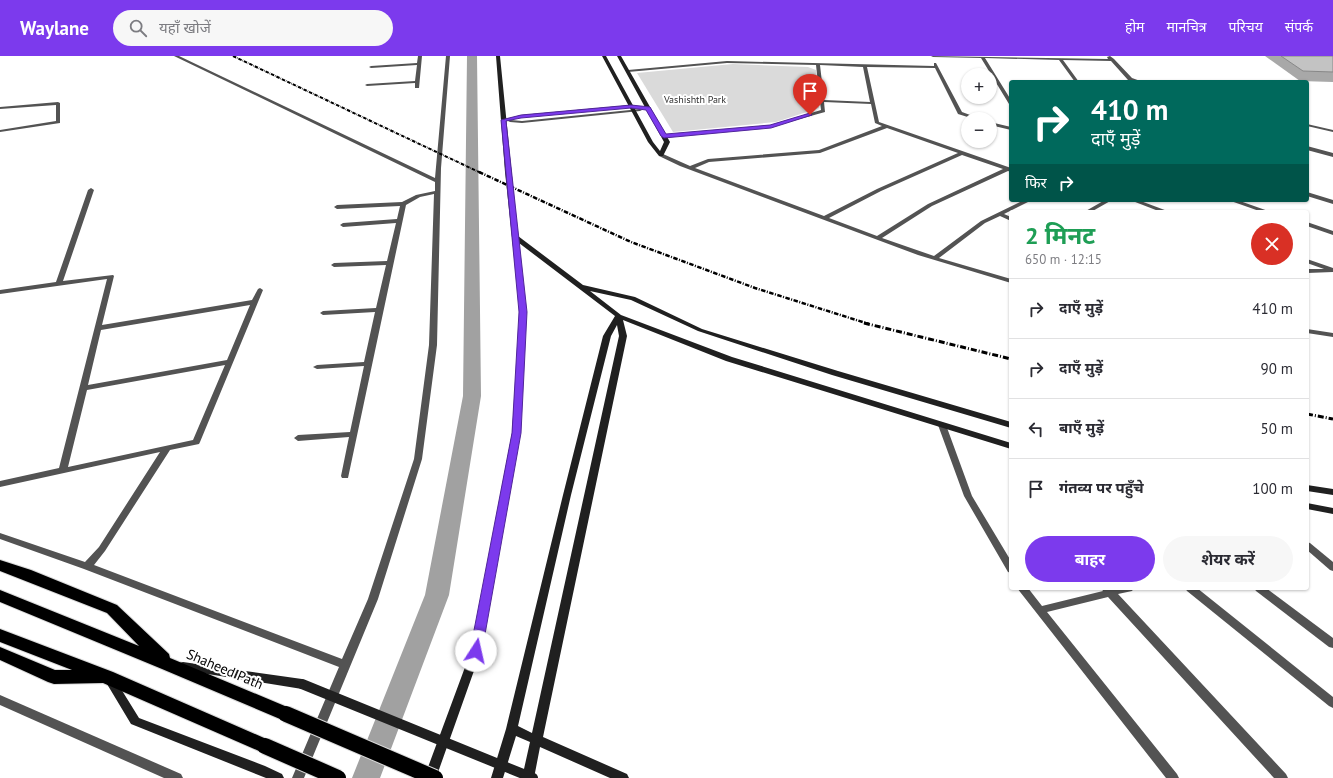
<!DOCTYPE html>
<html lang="hi">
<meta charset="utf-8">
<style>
:root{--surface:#fff;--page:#f7f7f7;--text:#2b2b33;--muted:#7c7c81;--line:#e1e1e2;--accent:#7c3aed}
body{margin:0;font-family:"PT Sans","Noto Sans Devanagari",sans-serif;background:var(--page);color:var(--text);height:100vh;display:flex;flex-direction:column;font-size:15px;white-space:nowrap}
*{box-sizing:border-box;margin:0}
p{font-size:13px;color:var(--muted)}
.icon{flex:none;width:22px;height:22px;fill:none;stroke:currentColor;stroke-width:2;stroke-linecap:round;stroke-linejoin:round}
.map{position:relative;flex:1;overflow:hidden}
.sheet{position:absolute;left:1009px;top:154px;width:300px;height:380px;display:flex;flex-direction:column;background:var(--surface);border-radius:4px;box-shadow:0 1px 3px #0004}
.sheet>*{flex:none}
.top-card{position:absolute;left:1009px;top:24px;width:300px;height:122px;border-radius:4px;box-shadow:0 1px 3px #0004;background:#00695c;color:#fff;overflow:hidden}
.controls{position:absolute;left:961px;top:12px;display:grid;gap:8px}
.controls a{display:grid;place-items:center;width:36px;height:36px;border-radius:50%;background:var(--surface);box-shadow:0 1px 3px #0004;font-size:20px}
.pin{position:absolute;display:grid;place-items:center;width:34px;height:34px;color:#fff;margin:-41px -17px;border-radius:50% 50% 50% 0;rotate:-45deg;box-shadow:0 0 4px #0007}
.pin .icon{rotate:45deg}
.me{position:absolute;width:44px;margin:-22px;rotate:10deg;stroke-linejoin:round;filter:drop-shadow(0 0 3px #0008)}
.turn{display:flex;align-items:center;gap:14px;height:84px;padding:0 16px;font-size:18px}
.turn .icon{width:52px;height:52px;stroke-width:2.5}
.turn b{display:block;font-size:28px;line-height:34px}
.then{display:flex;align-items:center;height:38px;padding:0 16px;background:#0003;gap:8px;font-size:15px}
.round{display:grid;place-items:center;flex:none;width:42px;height:42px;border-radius:21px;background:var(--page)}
.headline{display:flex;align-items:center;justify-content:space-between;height:68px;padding:0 16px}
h1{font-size:24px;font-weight:700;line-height:30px;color:#1e9e55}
.action{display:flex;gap:8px;margin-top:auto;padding:8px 16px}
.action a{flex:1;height:46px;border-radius:24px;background:var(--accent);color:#fff;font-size:16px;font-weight:700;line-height:46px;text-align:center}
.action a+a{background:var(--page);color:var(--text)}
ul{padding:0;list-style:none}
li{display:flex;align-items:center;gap:12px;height:60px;padding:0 16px;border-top:1px solid var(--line)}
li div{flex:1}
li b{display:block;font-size:15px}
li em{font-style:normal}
header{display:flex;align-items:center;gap:24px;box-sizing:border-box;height:56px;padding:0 20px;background:var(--accent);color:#fff}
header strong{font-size:19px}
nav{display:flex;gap:22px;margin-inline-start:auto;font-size:14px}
.search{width:280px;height:36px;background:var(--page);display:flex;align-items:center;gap:10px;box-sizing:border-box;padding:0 14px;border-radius:22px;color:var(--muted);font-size:15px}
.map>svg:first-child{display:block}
</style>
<header>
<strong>Waylane</strong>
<div class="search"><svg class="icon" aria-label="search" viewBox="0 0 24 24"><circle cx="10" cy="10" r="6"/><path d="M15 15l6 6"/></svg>यहाँ खोजें</div>
<nav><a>होम</a><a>मानचित्र</a><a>परिचय</a><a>संपर्क</a></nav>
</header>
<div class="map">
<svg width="1333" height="722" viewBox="0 0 1333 722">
<rect width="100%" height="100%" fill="#fff"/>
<path fill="#dadada" d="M733,8L808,11L816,14L819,52L776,66L673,76L637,17Z"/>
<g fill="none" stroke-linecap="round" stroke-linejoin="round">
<path fill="#a1a1a1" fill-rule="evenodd" d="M467,0H477L481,340L449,539L380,722H352L425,539L463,340Z"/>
<defs>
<g id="highway">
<path d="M0,504L31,514L117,549L169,598L170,602L292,653L294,658L292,663L286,665L280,663L162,613L0,546V534L139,590L107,557L0,515Z"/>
<path d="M0,573L113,616L271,685L274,690L271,695L265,698L259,695L103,627L54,628L48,626L0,604V591L55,614H72L0,586Z"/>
</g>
</defs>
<use href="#highway" stroke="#dbdbdb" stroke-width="2"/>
<g fill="#535353" fill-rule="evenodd">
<path d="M174,0H179L435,122L446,0H450L441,112L437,289L422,403L378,543L304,722H292L339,611L84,513L0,483V477L85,506L99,491L160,396L0,431V425L59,412L107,223L0,238V234L56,226L88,134L91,132L94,134L63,225L113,219L114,220L102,269L252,244L258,233L260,232L263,234L200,386L199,388L170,394L105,495L94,509L342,603L368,543L414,403L429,289L434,138L420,141L406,149L348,422H342L341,420L349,381L298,385L294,382L298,379L350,376L364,310L317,313L313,311L317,309L364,306L375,256L323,259L320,257L323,255L376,252L386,209L334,211L331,209L334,207L387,205L396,167L343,171L340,169L343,167L397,163L400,150L337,153L334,151L337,149L402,146L416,139L435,135V126ZM250,249L227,304L88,329L101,274ZM225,309L193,384L68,411L87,334Z"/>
<path d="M418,0H422L419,32H415V27L367,30L365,29L367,28L415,25L417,9L371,12L369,11L371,10L417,7Z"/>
<path d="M931,0L1108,3L1107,1L1110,0L1114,3L1132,22L1143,26L1128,24L1111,5L1063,4L1079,26H1075L1059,4L985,2L1011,44V49L1009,48L981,2L933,1Z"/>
<path d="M727,5L934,10V7H936L962,56L981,63H974L958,58L935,12L867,11L879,66L1011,112V116L1008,115L932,150L882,182L934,200L981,165L1024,144H1032L1004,158L1011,161V165L1000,160L985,167L939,202L1011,223V227L918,199L680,110L659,100V98H663L690,110L708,103L819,94L882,70L875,67L871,48L824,46L825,56L771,71L664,81L662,80V79L771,69L821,54L816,9L727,7L628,16L626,15L628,14ZM820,9L863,11L870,46L824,44ZM887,72L958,97L877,133L824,160L695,112L709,106L820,97ZM962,99L1003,113L928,148L877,180L829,162L881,135Z"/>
<path d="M58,46L60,47V67L0,76V74L56,65V49L0,53V51Z"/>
<path d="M631,49L650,52L648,53L631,51L521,61L511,64L522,65L640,53L642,54L640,55L522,67L510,66L508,65H504L502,64L521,59Z"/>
<path d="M990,66L1011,71V74L990,69Z"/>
<path d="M1307,68L1333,74V76L1307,70Z"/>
<path d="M1307,90L1333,97V101L1307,94Z"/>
<path d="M1307,136L1333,144V148L1307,140Z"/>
<path d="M1105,144H1112L1091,156H1084Z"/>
<path d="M1130,144H1138L1170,156H1161Z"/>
<path d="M1228,144H1237L1271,156H1262Z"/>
<path d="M1307,166L1333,175V179L1307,170Z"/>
<path d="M1307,203L1333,212V216L1307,217V213H1324L1307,207Z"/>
<path d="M1307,273L1333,277V281L1307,277Z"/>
<path d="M942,366L946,369L972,440L1011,505V517L1008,516L964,440L938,369Z"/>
<path d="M1307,486L1310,487L1333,506V515L1330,514L1307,494Z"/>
<path d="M1017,532H1028L1042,550L1103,535L1101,532H1134L1132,535L1118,538L1286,718L1288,722H1274L1108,541L1047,556L1177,718L1179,722H1166Z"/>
<path d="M1185,532H1197L1333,641V652L1329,650L1187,535Z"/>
<path d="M1254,532H1266L1333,582V592L1329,591L1256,535Z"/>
<path d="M0,639L181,718L183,722H164L0,649Z"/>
</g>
<g fill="#202020" fill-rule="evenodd">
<path d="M496,0H500L518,180L583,229L635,241L702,273L838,315L1011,366V372L832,319L698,275L631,244L590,235L621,259L732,301L1011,387V393L726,305L623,264L627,280L543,681L627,718L629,722H610L540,691L534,722H522L530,686L516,680L503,722H491L506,673L563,439L603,280L615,260L519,187L526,256L520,377L481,595L436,722H424L471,595L512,377L520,256L505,116ZM617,269L619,280L532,677L518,670L571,439L611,280Z"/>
<path d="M602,0H606L653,86L660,95L664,86L617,0H621L670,86L663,100H659L648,86Z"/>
<path d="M1307,429L1333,433V439L1307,435Z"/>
<path d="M1307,447L1333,452V458L1307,453Z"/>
<path d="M183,606L302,623L306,625L307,628L306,631L302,633L183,614L179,613L178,610L179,607Z"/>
<path d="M109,618L113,620L139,662L265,710L282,718L284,722H266L131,668L104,623L105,620Z"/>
</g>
<use href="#highway" fill="#000" fill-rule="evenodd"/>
<path stroke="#000" stroke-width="2" stroke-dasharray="3.5 1 0.5 1" stroke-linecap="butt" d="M233,0L481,117"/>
<path stroke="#000" stroke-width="2.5" stroke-dasharray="4.5 1.5 1 1.5" stroke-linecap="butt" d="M479,116L631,186L755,232L869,268"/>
<g stroke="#000" stroke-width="3" stroke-dasharray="6 2 1 2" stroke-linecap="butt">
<path d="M864,267L1011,303"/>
<path d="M1307,358L1333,363"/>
</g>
<defs>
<g id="highway-bridge">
<path d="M286,658L435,722"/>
<path d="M265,690L338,722"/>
</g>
</defs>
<use href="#highway-bridge" stroke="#dbdbdb" stroke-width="18" stroke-linecap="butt"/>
<path stroke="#202020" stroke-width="10" d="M302,628L533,722"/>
<use href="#highway-bridge" stroke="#000" stroke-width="16"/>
</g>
<path fill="#a8a8a8" d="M1265,0H1333V26L1300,25Z"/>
<path fill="#c3c3c3" stroke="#888" d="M1281,0H1333V16L1303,15Z"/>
<path fill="#7c3aed" stroke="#51269a" d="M631,49L650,51L666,78L770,69L810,57L812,59L771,72L664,82L661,80L646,54L631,52L521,62L506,65L527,256L521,377L482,595L480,599L476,600L472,599L470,595L512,377L519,256L501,64L521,59Z"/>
<g text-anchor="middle" stroke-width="4" stroke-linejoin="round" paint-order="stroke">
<g font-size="10" fill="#313131" stroke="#fff">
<text x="695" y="47">Vashishth Park</text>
</g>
<g font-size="14" fill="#000" stroke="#fff">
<text transform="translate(225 613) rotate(23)" y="5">Shaheed Path</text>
</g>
</g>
</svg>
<div class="controls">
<a>+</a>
<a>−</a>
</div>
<div class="pin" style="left:810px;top:59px;background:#d93025"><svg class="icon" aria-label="arrive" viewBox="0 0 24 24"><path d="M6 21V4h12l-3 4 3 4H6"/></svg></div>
<svg class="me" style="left:476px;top:595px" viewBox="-20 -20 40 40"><circle r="19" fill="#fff"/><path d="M0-13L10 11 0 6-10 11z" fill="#7c3aed"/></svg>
<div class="top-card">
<div class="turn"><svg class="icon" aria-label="right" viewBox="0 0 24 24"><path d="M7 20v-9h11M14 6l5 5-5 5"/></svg><div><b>410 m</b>दाएँ मुड़ें</div></div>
<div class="then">फिर<svg class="icon" aria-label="right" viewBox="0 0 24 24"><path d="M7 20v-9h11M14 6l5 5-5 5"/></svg></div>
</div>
<section class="sheet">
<div class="headline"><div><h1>2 मिनट</h1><p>650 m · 12:15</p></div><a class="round" style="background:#d93025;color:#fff"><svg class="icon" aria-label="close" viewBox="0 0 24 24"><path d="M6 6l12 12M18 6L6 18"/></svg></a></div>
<ul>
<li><svg class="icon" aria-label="right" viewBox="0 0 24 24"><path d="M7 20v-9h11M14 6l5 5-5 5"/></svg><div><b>दाएँ मुड़ें</b></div><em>410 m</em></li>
<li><svg class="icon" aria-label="right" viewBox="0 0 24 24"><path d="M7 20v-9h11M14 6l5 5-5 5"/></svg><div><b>दाएँ मुड़ें</b></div><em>90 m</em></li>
<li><svg class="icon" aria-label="left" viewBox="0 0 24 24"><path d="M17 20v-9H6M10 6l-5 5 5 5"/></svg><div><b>बाएँ मुड़ें</b></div><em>50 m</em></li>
<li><svg class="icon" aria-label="arrive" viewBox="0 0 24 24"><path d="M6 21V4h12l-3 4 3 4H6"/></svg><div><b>गंतव्य पर पहुँचे</b></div><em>100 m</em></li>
</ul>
<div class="action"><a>बाहर</a><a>शेयर करें</a></div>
</section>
</div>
